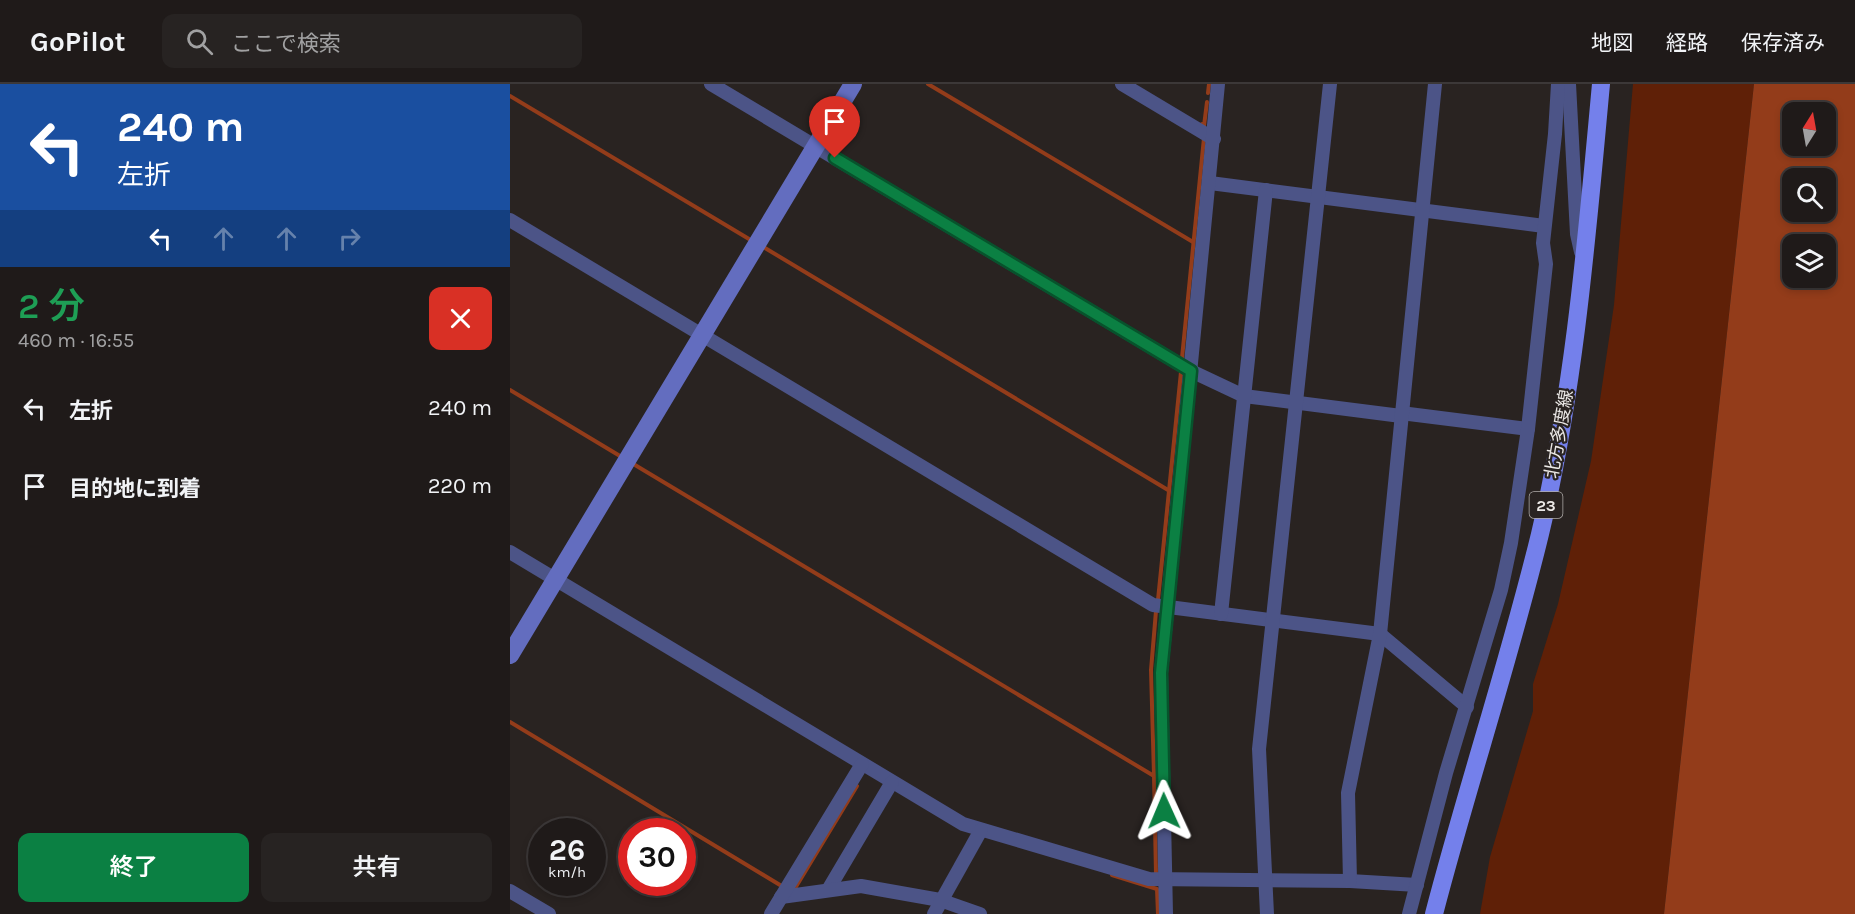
<!DOCTYPE html>
<html lang="ja">
<meta charset="utf-8">
<style>
:root{--surface:#1f1a19;--page:#272322;--text:#f1f3f6;--muted:#a1a1a2;--line:#3c3838;--accent:#0b8043}
body{margin:0;font-family:Karla,"Noto Sans JP",sans-serif;background:var(--page);color:var(--text);height:100vh;display:flex;flex-direction:column;font-size:22px;white-space:nowrap}
*{box-sizing:border-box;margin:0}
p{font-size:20px;color:var(--muted)}
.icon{flex:none;width:33px;height:33px;fill:none;stroke:currentColor;stroke-width:2;stroke-linecap:round;stroke-linejoin:round}
.map{position:relative;flex:1;overflow:hidden}
.drawer{display:flex;flex-direction:column;background:var(--surface);width:510px}
.drawer>*{flex:none}
.top-card{background:#1a4fa0;color:#fff;overflow:hidden}
.needle{width:39px;rotate:11deg}
.tools{position:absolute;left:1272px;top:18px;display:grid;gap:12px}
.tools a{display:grid;place-items:center;width:54px;height:54px;border-radius:12px;background:var(--surface);box-shadow:0 3px 9px #0003,0 0 0 2px var(--line);font-size:30px}
.speed{position:absolute;left:18px;top:734px;display:flex;gap:12px;font-size:30px;font-weight:700;text-align:center}
.speed>*{display:grid;place-content:center;width:78px;height:78px;border-radius:50%;background:var(--surface);box-shadow:0 3px 9px #0003,0 0 0 2px var(--line);line-height:1}
.speed small{font-size:15px;font-weight:400}
.speed .limit{border:9px solid #d22;background:#fff;color:#111}
.pin{position:absolute;display:grid;place-items:center;width:51px;height:51px;color:#fff;margin:-62px -26px;border-radius:50% 50% 50% 0;rotate:-45deg;box-shadow:0 0 6px #0007}
.pin .icon{rotate:45deg}
.me{position:absolute;width:66px;margin:-33px;rotate:359deg;stroke-linejoin:round;filter:drop-shadow(0 0 4px #0008)}
.turn{display:flex;align-items:center;gap:21px;height:126px;padding:0 18px;font-size:27px}
.turn .icon{width:78px;height:78px;stroke-width:2.5}
.turn b{display:block;font-size:42px;line-height:51px}
.lanes{display:flex;align-items:center;height:57px;padding:0 18px;background:#0003;justify-content:center;gap:30px;direction:ltr}
.lanes .off{opacity:.35}
.round{display:grid;place-items:center;flex:none;width:63px;height:63px;border-radius:12px;background:var(--page)}
.headline{display:flex;align-items:center;justify-content:space-between;height:102px;padding:0 18px}
h1{font-size:36px;font-weight:600;line-height:45px;color:#1e9e55}
.cta{display:flex;gap:12px;margin-top:auto;padding:12px 18px}
.cta a{flex:1;height:69px;border-radius:12px;background:var(--accent);color:#fff;font-size:24px;font-weight:600;line-height:69px;text-align:center}
.cta a+a{background:var(--page);color:var(--text)}
ul{padding:0;list-style:none}
li{display:flex;align-items:center;gap:18px;height:78px;padding:0 18px}
li div{flex:1}
li b{display:block;font-size:22px}
li em{font-style:normal}
header{display:flex;align-items:center;gap:36px;box-sizing:border-box;height:84px;padding:0 30px;background:var(--surface);border-bottom:2px solid var(--line)}
header strong{font-size:28px}
nav{display:flex;gap:33px;margin-inline-start:auto;font-size:21px}
.search{width:420px;height:54px;background:var(--page);display:flex;align-items:center;gap:15px;box-sizing:border-box;padding:0 21px;border-radius:12px;color:var(--muted);font-size:22px}
main{display:flex;flex:1;min-height:0}
.map>svg:first-child{display:block}
</style>
<header>
<strong>GoPilot</strong>
<div class="search"><svg class="icon" aria-label="search" viewBox="0 0 24 24"><circle cx="10" cy="10" r="6"/><path d="M15 15l6 6"/></svg>ここで検索</div>
<nav><a>地図</a><a>経路</a><a>保存済み</a></nav>
</header>
<main>
<section class="drawer">
<div class="top-card">
<div class="turn"><svg class="icon" aria-label="left" viewBox="0 0 24 24"><path d="M17 20v-9H6M10 6l-5 5 5 5"/></svg><div><b>240 m</b>左折</div></div>
<div class="lanes"><svg class="icon" aria-label="left" viewBox="0 0 24 24"><path d="M17 20v-9H6M10 6l-5 5 5 5"/></svg><svg class="icon off" aria-label="ahead" viewBox="0 0 24 24"><path d="M12 20V5M6 11l6-6 6 6"/></svg><svg class="icon off" aria-label="ahead" viewBox="0 0 24 24"><path d="M12 20V5M6 11l6-6 6 6"/></svg><svg class="icon off" aria-label="right" viewBox="0 0 24 24"><path d="M7 20v-9h11M14 6l5 5-5 5"/></svg></div>
</div>
<div class="headline"><div><h1>2 分</h1><p>460 m · 16:55</p></div><a class="round" style="background:#d93025;color:#fff"><svg class="icon" aria-label="close" viewBox="0 0 24 24"><path d="M6 6l12 12M18 6L6 18"/></svg></a></div>
<ul>
<li><svg class="icon" aria-label="left" viewBox="0 0 24 24"><path d="M17 20v-9H6M10 6l-5 5 5 5"/></svg><div><b>左折</b></div><em>240 m</em></li>
<li><svg class="icon" aria-label="arrive" viewBox="0 0 24 24"><path d="M6 21V4h12l-3 4 3 4H6"/></svg><div><b>目的地に到着</b></div><em>220 m</em></li>
</ul>
<div class="cta"><a>終了</a><a>共有</a></div>
</section>
<div class="map">
<svg width="1345" height="830" viewBox="0 0 1345 830">
<rect width="100%" height="100%" fill="#292321"/>
<path fill="#5f2007" d="M1123,0H1244L1154,830H970L980,773L1023,627V600L1048,520L1081,377L1104,221Z"/>
<path fill="#933c1a" fill-rule="evenodd" d="M1244,0H1345V830H1154ZM1282,28H1316V62H1282ZM1282,94H1316V128H1282ZM1282,160H1316V194H1282Z"/>
<g fill="none" stroke-linecap="round" stroke-linejoin="round">
<g stroke="#933c1a" stroke-width="4">
<path d="M418,0L683,158"/>
<path d="M698,9L699,0"/>
<path d="M0,12L239,155"/>
<path d="M692,40L694,42L697,18"/>
<path d="M255,164L658,406"/>
<path d="M672,274L694,54"/>
<path d="M0,306L110,372"/>
<path d="M125,381L644,692L646,790"/>
<path d="M648,516L671,288"/>
<path d="M0,638L270,801"/>
<path d="M644,691L641,586L646,527"/>
<path d="M602,791L647,805L648,830"/>
<path d="M284,806L347,702"/>
</g>
<g stroke="#4c5487" stroke-width="14">
<path d="M201,0L681,287L734,312L891,332"/>
<path d="M612,0L704,55"/>
<path d="M1059,0L1067,150L1071,168"/>
<path d="M700,99L1034,142"/>
<path d="M0,136L643,521L870,550L957,623"/>
<path d="M891,329L1018,345"/>
<path d="M0,468L453,740L639,795L840,797L907,801"/>
<path d="M711,530L756,106"/>
<path d="M840,797L838,709L870,550L925,0"/>
<path d="M318,806L382,698"/>
<path d="M0,807L39,830"/>
<path d="M271,813L351,802L430,816L470,830"/>
<path d="M261,830L352,680"/>
<path d="M424,830L471,746"/>
<path d="M656,830L651,589L708,0"/>
<path d="M757,830L749,665L820,0"/>
<path d="M899,830L936,689L991,506L1001,459L1018,345L1036,180L1033,159L1045,50L1048,0"/>
</g>
<path stroke="#636dbf" stroke-width="18" d="M0,571L343,0"/>
<path stroke="#7480eb" stroke-width="18" d="M924,830C957,703 999,578 1030,450C1065,302 1077,150 1091,0"/>
</g>
<g fill="none" stroke-linecap="round" stroke-linejoin="round">
<defs>
<path id="route" d="M325,74L681,287L651,589L654,727"/>
</defs>
<use href="#route" stroke="#07532c" stroke-width="15"/>
<use href="#route" stroke="#0b8043" stroke-width="10"/>
</g>
<g text-anchor="middle" stroke-width="4.5" stroke-linejoin="round" paint-order="stroke">
<rect fill="#292321" stroke="#b1adab" stroke-width="1.5" x="1019.5" y="408" width="33" height="26" rx="4.5"/>
<g font-size="16" font-weight="bold" fill="#ebe8e6">
<text x="1036" y="427">23</text>
</g>
<g font-size="18" fill="#ebe8e6" stroke="#292321">
<text transform="translate(1049 350) rotate(-80)" y="6">北方多度線</text>
</g>
</g>
</svg>
<div class="tools">
<a><svg class="needle" viewBox="-14 -14 28 28"><path d="M0-13l5 13h-10z" fill="#e53935"/><path d="M0 13l5-13h-10z" fill="#a1a1a2"/></svg></a>
<a><svg class="icon" aria-label="search" viewBox="0 0 24 24"><circle cx="10" cy="10" r="6"/><path d="M15 15l6 6"/></svg></a>
<a><svg class="icon" aria-label="layers" viewBox="0 0 24 24"><path d="M12 4l9 5-9 5-9-5zM3 14l9 5 9-5"/></svg></a>
</div>
<div class="speed"><div>26<small>km/h</small></div><div class="limit">30</div></div>
<div class="pin" style="left:325px;top:74px;background:#d93025"><svg class="icon" aria-label="arrive" viewBox="0 0 24 24"><path d="M6 21V4h12l-3 4 3 4H6"/></svg></div>
<svg class="me" style="left:654px;top:727px" viewBox="-20 -20 40 40"><path d="M0-17L14 15 0 8-14 15z" fill="#0b8043" stroke="#fff" stroke-width="4"/></svg>
</div>
</main>
